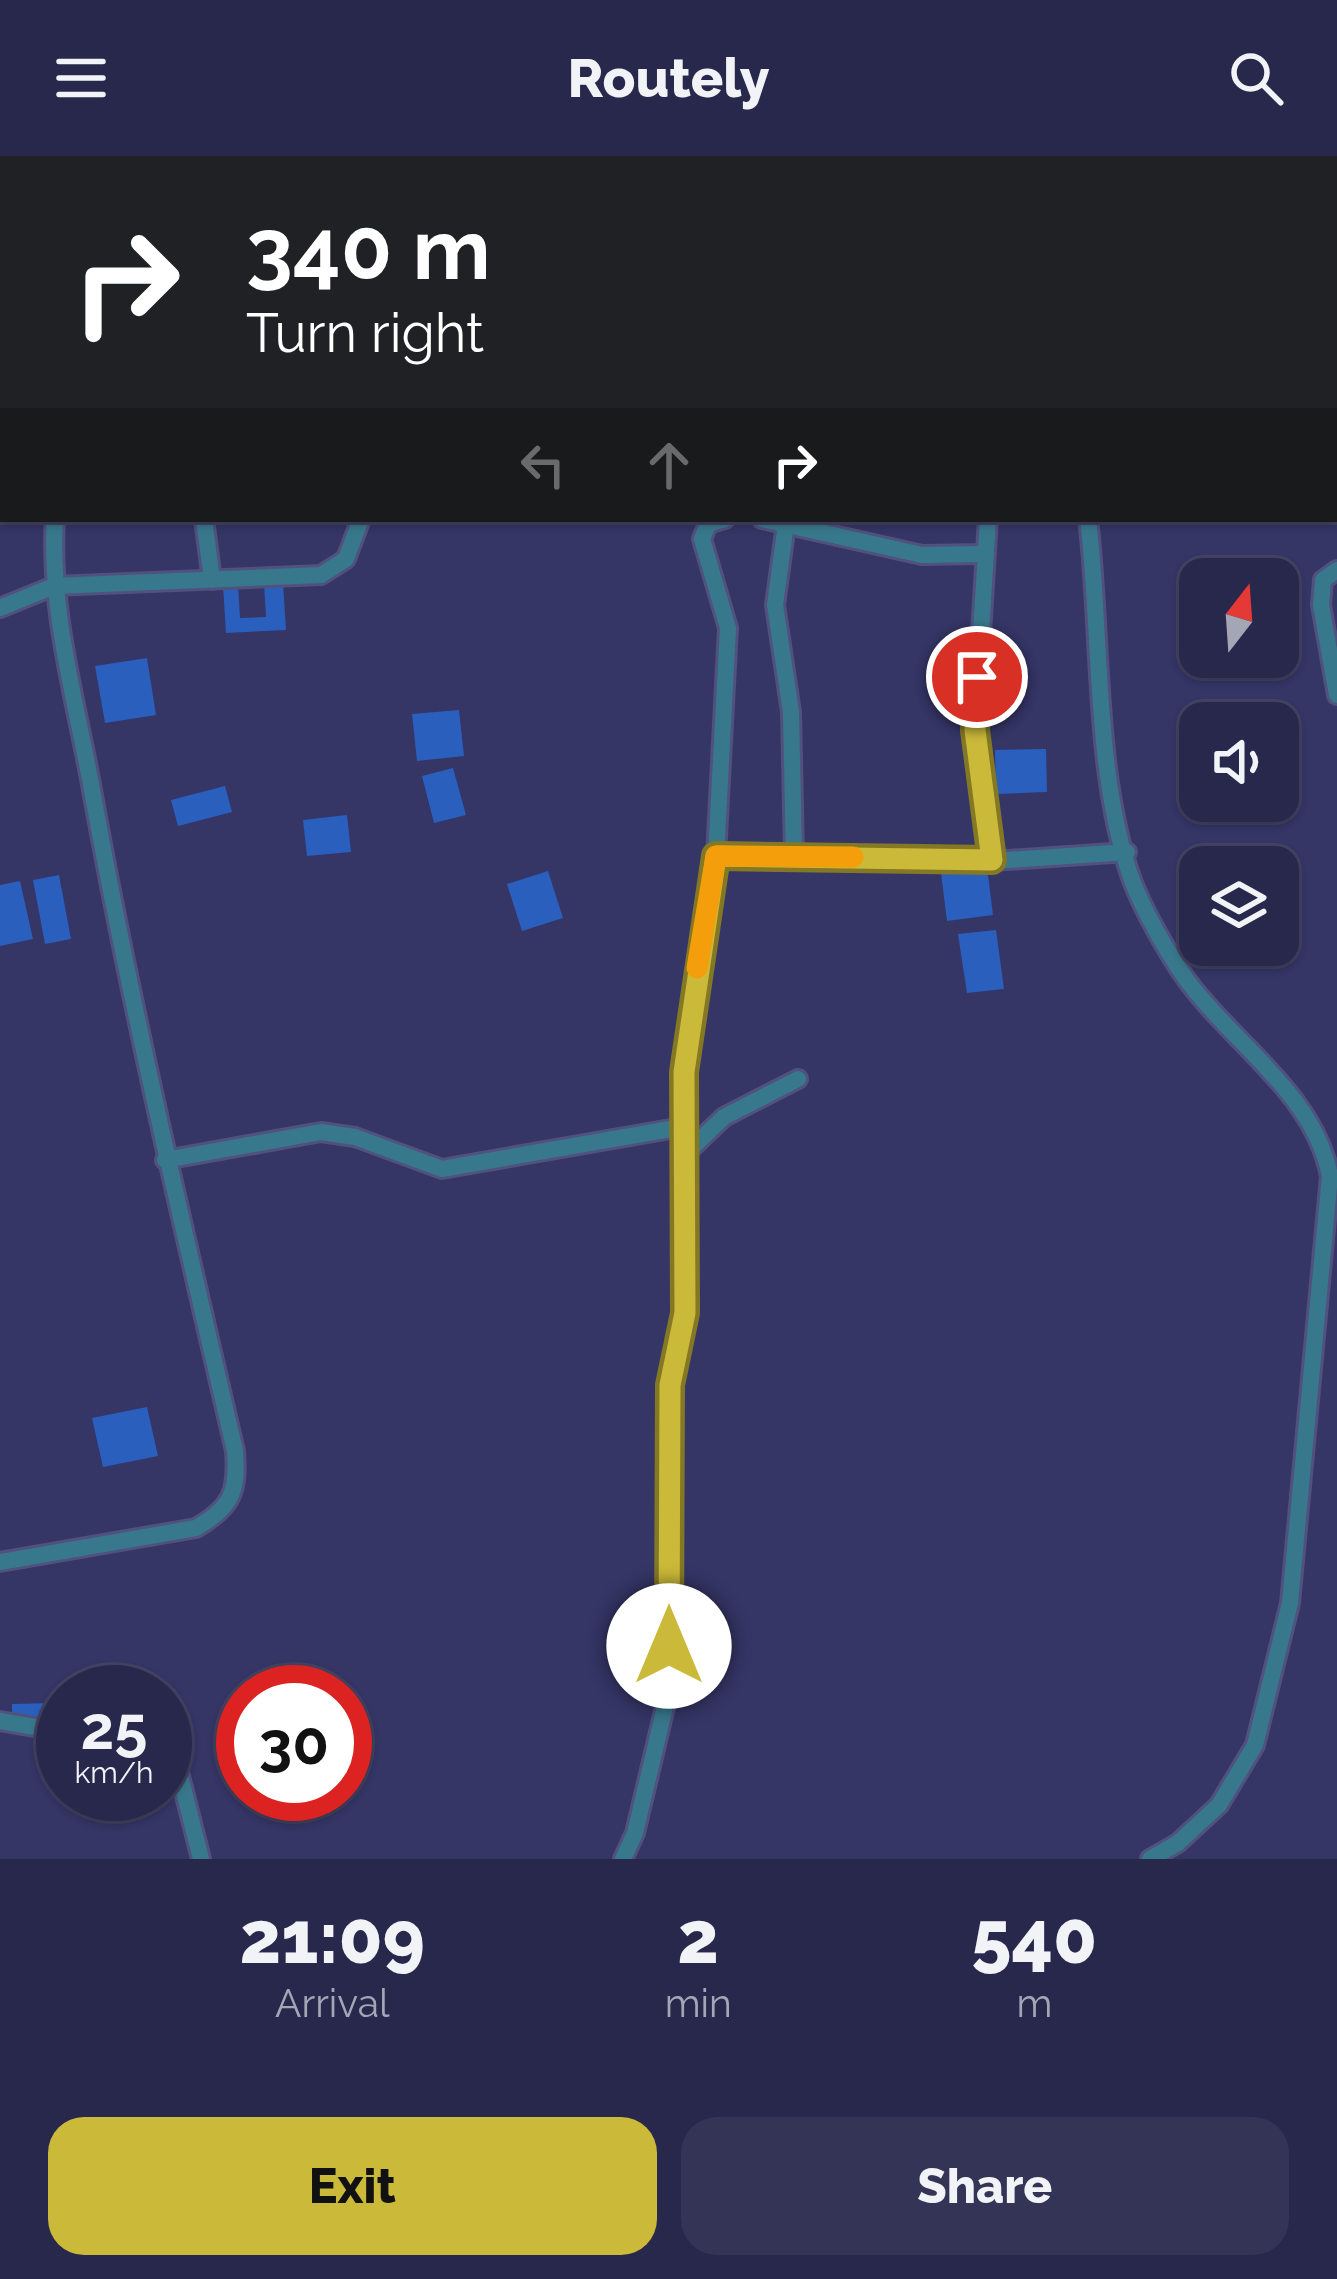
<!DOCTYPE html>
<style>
:root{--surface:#28284c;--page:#343456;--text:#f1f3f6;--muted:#a5a6b5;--line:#444464;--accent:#cbb939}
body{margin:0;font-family:Raleway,sans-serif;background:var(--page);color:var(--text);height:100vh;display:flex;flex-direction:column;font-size:45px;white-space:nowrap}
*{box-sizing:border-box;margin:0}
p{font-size:39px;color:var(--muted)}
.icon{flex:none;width:66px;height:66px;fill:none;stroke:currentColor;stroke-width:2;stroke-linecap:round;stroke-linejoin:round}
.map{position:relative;height:1703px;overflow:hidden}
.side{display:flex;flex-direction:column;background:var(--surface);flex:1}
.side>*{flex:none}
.guide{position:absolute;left:0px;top:0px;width:1338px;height:366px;box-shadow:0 3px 9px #0004,0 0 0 3px var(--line);background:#202124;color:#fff;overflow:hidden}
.needle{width:78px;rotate:17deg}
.buttons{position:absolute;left:1179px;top:402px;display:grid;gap:24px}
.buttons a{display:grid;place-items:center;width:120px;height:120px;border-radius:24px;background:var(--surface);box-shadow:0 3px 9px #0004,0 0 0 3px var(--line);font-size:60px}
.speed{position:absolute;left:36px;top:1509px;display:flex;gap:24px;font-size:60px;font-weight:700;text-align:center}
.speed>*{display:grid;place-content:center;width:156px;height:156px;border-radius:50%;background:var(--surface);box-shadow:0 3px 9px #0004,0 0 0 3px var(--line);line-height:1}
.speed small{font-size:30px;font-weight:400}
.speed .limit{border:18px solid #d22;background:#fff;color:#111}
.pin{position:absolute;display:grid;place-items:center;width:102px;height:102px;color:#fff;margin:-51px;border:6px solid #fff;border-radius:50%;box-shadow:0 3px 12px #0007}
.me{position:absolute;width:132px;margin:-66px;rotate:0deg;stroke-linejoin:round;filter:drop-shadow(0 0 9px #0008)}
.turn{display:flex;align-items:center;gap:42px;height:252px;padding:0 48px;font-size:54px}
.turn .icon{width:156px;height:156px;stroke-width:2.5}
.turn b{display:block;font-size:84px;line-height:102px}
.lanes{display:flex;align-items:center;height:114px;padding:0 48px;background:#0003;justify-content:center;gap:60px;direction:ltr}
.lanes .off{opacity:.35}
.eta{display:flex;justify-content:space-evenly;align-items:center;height:204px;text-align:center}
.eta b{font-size:72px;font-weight:800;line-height:84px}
.cta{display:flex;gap:24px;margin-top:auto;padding:24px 48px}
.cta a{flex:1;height:138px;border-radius:36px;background:var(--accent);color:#111;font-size:48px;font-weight:800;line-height:138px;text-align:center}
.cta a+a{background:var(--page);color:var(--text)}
header{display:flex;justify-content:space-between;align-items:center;height:156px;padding:0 48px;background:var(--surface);font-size:54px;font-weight:800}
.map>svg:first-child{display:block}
</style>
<header><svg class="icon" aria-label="menu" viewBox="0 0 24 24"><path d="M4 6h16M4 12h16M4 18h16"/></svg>Routely<svg class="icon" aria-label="search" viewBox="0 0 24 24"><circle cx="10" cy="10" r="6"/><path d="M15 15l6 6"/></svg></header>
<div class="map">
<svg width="1337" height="1703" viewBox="0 0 1337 1703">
<rect width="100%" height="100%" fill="#353566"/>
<g fill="#2a5fbe">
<path d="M283,427L286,474L226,477L223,430L238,429L240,462L266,461L264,428Z"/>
<path d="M147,502L156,559L105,567L95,510Z"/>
<path d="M459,554L464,600L417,605L412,558Z"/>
<path d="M1046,593L1047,636L996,638L995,594Z"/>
<path d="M453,612L466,659L434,667L422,620Z"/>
<path d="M225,630L232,656L178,670L171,644Z"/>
<path d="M347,659L351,696L307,700L303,664Z"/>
<path d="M987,711L993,759L947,765L941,717Z"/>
<path d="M548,715L563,762L522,775L507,728Z"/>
<path d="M59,719L71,783L45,788L33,724Z"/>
<path d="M20,725L33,783L0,790V729Z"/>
<path d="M996,774L1004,833L967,837L958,778Z"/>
<path d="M147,1251L158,1300L103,1311L92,1262Z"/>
<path d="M57,1547V1564L12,1565V1548Z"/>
</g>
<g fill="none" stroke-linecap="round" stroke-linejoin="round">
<defs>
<g id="street">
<path d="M262,0L263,3"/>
<path d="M1115,0L1117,3"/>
<path d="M35,3V0"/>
<path d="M120,3L121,0"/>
<path d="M784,3V0"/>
<path d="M0,80L3,81"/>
<path d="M1335,102L1337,99"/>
<path d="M1335,222L1337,225"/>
<path d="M204,363L212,424"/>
<path d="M762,363L922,399L983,398"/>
<path d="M988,363L975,574L992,705L1127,696"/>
<path d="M1088,363C1102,478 1093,618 1133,727C1145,757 1167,796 1186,823C1233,888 1314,937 1330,1020L1290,1447L1255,1589L1219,1649L1178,1687L1150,1703"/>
<path d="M786,368L775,449L791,556L794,700L992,705"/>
<path d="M1337,414L1323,424L1321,449L1337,539"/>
<path d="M0,452L54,430L321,419L346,403L361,363"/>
<path d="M716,700H794"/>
<path d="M681,1002L724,961L798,923"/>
<path d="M165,1004L321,976L355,981L442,1013L682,971"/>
<path d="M0,1406L196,1372C232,1351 238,1336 235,1295C184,1075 132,856 92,634C76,545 49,454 55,363"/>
<path d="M0,1565L63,1576"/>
<path d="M165,1601L178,1612L201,1703"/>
<path d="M623,1703L635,1677L669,1534L670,1229L685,1157L684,916L716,700L728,472L702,383L708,368L725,363"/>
</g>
</defs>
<use href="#street" stroke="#50517e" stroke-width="22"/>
<use href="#street" stroke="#38788c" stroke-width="16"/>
</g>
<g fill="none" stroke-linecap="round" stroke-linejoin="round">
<defs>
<path id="route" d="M669,1490L670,1229L685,1157L684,916L716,700L992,704L975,574L977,521"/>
</defs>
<use href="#route" stroke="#847825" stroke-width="30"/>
<use href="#route" stroke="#cbb939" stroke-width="21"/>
<path stroke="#f59e0b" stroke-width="21" d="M697,812L716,700L853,701"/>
</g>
</svg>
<div class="buttons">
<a><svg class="needle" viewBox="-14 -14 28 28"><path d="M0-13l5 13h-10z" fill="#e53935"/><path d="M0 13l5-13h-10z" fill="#a5a6b5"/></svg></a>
<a><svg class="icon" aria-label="sound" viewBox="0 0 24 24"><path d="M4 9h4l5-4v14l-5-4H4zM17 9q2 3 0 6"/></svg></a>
<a><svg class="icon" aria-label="layers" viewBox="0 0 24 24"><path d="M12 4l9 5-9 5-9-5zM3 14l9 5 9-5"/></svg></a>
</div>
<div class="speed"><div>25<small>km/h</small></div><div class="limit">30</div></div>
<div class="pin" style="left:977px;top:521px;background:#d93025"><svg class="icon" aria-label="arrive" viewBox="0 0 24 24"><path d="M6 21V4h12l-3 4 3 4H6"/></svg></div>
<svg class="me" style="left:669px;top:1490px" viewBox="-20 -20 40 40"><circle r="19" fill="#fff"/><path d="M0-13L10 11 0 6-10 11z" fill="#cbb939"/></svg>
<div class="guide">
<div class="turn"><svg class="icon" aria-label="right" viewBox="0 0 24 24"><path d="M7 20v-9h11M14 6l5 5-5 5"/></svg><div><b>340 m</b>Turn right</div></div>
<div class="lanes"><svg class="icon off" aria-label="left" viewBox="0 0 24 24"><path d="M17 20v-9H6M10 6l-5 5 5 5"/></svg><svg class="icon off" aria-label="ahead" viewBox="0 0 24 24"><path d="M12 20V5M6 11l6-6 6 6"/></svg><svg class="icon" aria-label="right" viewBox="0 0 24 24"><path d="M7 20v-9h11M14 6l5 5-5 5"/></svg></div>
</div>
</div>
<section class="side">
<div class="eta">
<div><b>21:09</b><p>Arrival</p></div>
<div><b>2</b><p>min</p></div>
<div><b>540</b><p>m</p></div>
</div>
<div class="cta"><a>Exit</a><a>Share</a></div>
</section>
